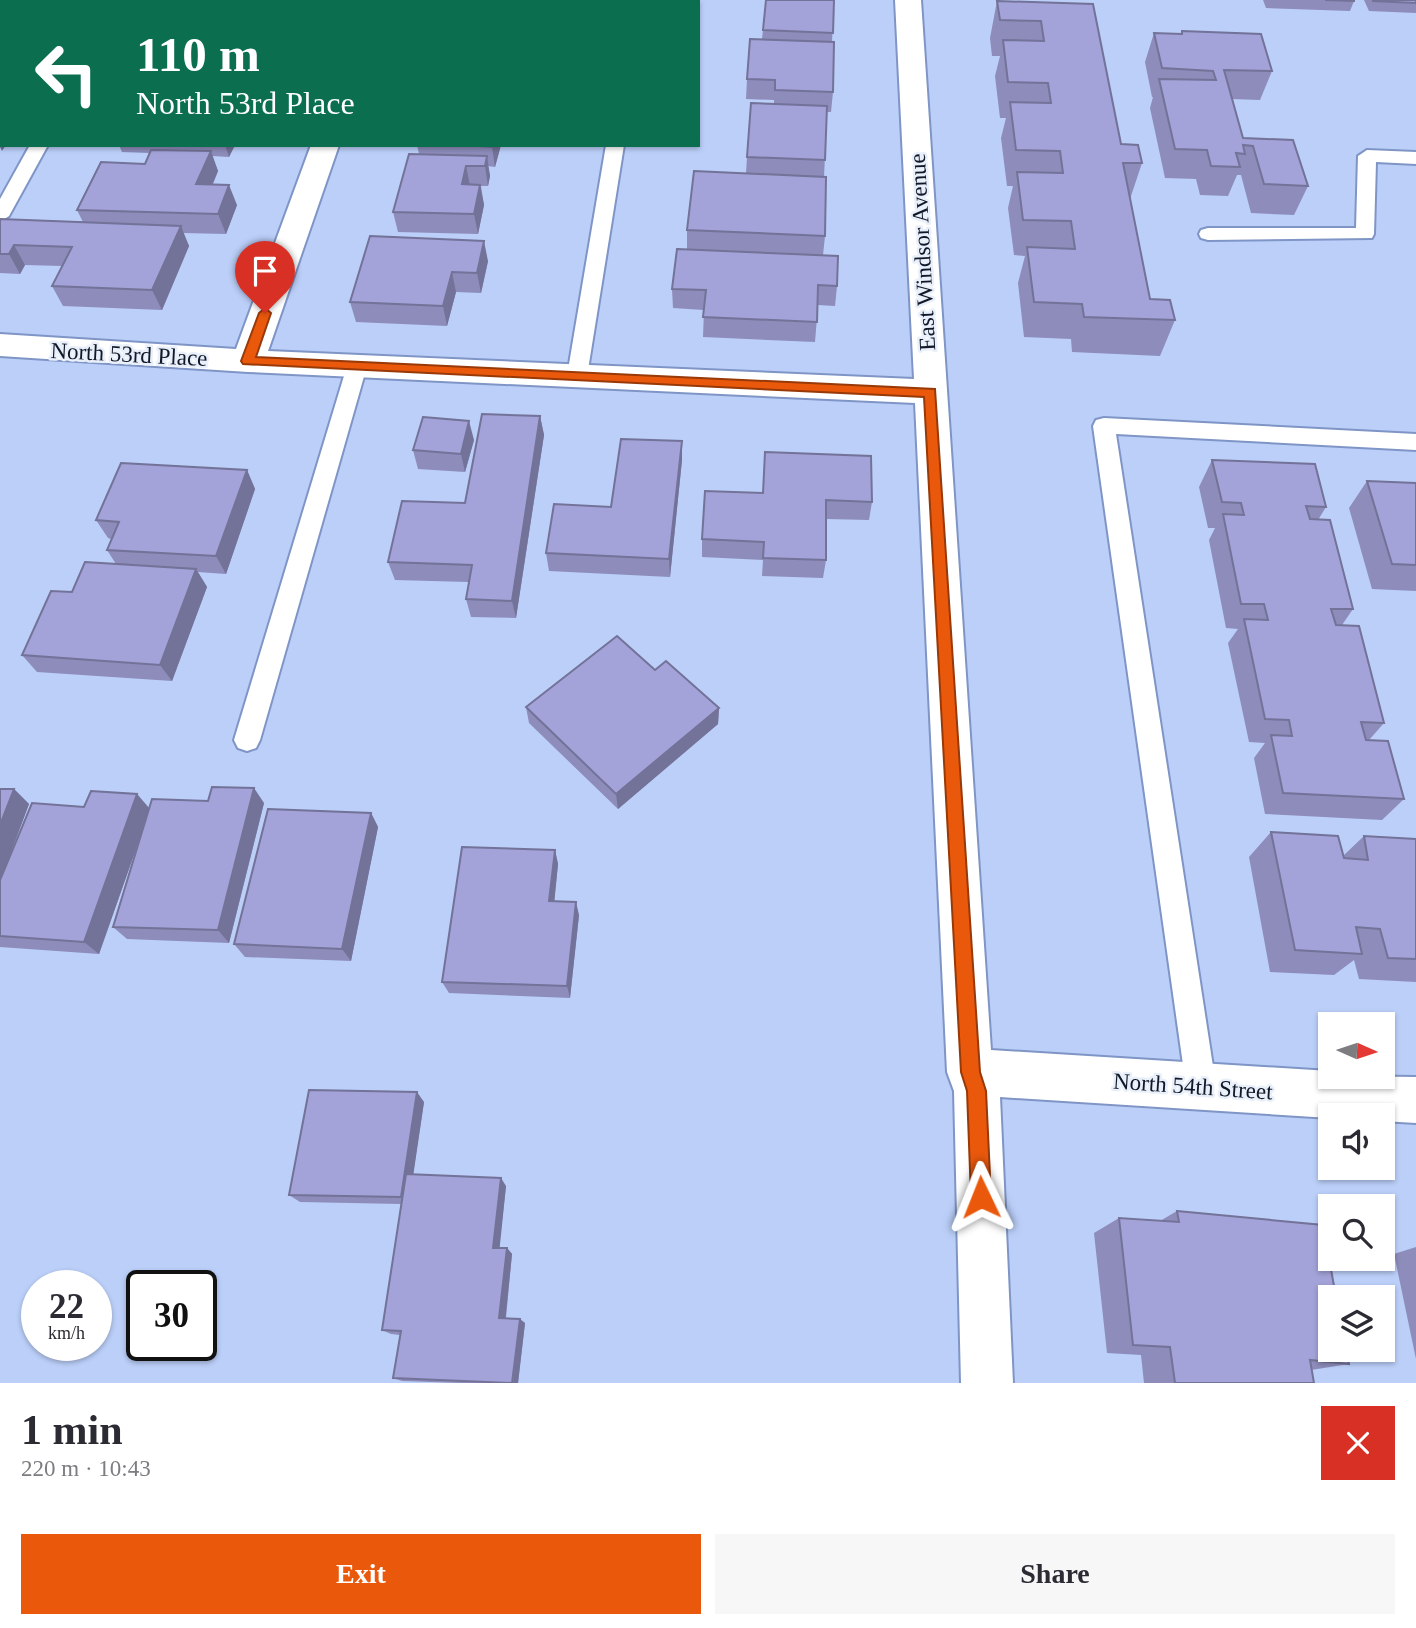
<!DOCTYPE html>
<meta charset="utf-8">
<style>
:root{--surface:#fff;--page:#f7f7f7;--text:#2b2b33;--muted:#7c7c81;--accent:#ea580c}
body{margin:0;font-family:Georgia,serif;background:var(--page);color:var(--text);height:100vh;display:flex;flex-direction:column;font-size:26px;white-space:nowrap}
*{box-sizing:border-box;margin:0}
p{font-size:23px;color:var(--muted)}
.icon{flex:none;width:38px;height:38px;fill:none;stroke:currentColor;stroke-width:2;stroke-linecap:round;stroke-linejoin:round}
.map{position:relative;height:1383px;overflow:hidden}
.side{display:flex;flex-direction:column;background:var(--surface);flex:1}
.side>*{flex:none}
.banner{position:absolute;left:0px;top:0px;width:700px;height:147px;box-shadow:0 2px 5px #0004;background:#0b6e4f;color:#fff;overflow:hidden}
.needle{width:46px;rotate:93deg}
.tools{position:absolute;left:1318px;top:1012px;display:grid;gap:14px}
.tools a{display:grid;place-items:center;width:77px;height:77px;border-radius:0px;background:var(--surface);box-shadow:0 2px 5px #0004;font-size:35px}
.speed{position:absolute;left:21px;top:1270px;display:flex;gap:14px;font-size:35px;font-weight:700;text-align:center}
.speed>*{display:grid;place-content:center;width:91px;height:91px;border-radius:50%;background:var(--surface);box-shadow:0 2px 5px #0004;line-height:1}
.speed small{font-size:18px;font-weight:400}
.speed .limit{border:4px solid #111;border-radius:10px;background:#fff;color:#111}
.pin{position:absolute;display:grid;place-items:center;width:60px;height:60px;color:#fff;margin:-72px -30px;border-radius:50% 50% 50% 0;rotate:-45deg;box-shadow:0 0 7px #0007}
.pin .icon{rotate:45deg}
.me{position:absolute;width:77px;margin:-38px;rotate:358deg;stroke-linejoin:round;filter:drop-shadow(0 0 5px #0008)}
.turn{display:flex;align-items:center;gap:24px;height:147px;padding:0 21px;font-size:32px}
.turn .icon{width:91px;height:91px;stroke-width:2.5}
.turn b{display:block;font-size:49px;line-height:60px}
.round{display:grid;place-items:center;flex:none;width:74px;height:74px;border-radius:0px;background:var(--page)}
.head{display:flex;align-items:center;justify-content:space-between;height:119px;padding:0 21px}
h1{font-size:42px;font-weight:700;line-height:52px}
.primary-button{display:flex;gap:14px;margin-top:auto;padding:14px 21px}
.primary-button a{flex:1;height:80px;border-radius:0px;background:var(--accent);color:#fff;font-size:28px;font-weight:700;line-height:80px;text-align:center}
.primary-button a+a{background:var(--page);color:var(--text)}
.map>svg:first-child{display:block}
</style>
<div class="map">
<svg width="1416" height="1383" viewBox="0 0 1416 1383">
<rect width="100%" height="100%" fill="#bbcff9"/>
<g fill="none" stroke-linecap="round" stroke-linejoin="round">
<defs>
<g id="service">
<path d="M112,0H128L111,2Z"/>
<path d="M632,0H648L631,2Z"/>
<path d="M30,145H48L9,216L0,222V199Z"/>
<path d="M606,145H624L587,376L584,381L577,383L570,381L567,376Z"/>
<path d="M1367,150L1416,152V164L1376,162L1374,234L1372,238L1208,240L1201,238L1199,234L1201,230L1208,228H1356L1358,156Z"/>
<path d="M357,359L364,361L367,366L260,740L256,748L247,751L238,748L234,740L347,366L350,361Z"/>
<path d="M1104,418L1416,434V450L1116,434L1216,1086L1211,1096L1201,1101L1191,1096L1186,1086L1093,426L1096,420Z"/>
</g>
<g id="minor">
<path d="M365,0H391L365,2Z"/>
<path d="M895,0H921L991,1050L1330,1071V1076L1416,1077V1123L1382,1121V1115H1330V1118L1000,1097L1013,1383H961L954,1091L947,1072L915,403L248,372L0,356V334L236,349L311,145H339L268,351L914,379Z"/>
</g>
</defs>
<use href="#service" stroke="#7f95c6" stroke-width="4"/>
<use href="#minor" stroke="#7f95c6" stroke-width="4"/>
<use href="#service" fill="#fff" fill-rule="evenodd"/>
<use href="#minor" fill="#fff" fill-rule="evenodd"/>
</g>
<g fill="#8d8cbb">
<path d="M0,0H28L29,2H2V22H0Z"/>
<path d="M834,0L832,42L833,92L831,112H827L824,177L825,236L823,255L837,286L835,306L818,305L815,342L703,337L704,310L673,308L672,289L687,249V230L746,173L747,157L774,104V100L746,99L747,79L762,39L763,30Z"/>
<path d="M1263,0H1354V1L1350,11L1266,8Z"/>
<path d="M1364,0H1416V13L1369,11Z"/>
<path d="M997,1L1093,4L1121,144L1142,163L1130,199L1150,299L1175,320L1160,356L1072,352L1071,339L1024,337L1018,283L1025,256L1014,255L1008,208L1013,186H1007L1001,138L1006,118H1000L995,76L1000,56H992L990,38Z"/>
<path d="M1182,31L1272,71L1260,100L1232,99L1243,138L1308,186L1294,215L1251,213L1241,175H1237L1228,196L1200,195L1196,179L1165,178L1150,108L1153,97H1152L1145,62L1154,33L1180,34Z"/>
<path d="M119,145H235L229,157L212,156L218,171L213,184L237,205L226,234L183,233L189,246L162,310L63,306L52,286L62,266L25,265L20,274L0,273V219L83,222L77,210L145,164L149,153L122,152Z"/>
<path d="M417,145H501L495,167L488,166L490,176L488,186H481L484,205L478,234L398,232L393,212L419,154Z"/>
<path d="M488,261L481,293L456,292L447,326L356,322L350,302Z"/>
<path d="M540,416L544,435L516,618L471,617L466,599L469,582L395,580L388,562L465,503Z"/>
<path d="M474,440L465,472L418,469L413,450Z"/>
<path d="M682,460L670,577L549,571L546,553L611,507Z"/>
<path d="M1212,460L1326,507L1318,520L1353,609L1342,625L1384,723L1369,740L1404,799L1382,820L1265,814L1254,758L1265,743L1249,742L1228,643L1238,629L1226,628L1209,540L1215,528H1208L1199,487Z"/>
<path d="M247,470L255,489L226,574L198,572L207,587L172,681L37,672L22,655L72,592L116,564L107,550L111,539L108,538L96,520Z"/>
<path d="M1367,481L1416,483V591L1372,589L1349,508Z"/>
<path d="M705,491L872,502L869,520L826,519V560L823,578L762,576L763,560L702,557V539Z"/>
<path d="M655,670L719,708L718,724L618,809L529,723L526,707Z"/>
<path d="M0,789H14L29,804L6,866L84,807L137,794L149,809L264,803L229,943L127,939L113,927L145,824L99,954L0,947Z"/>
<path d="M371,813L378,827L351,961L245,957L234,944Z"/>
<path d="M1271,832L1343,856L1364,836L1416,839V982L1359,979L1354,960L1334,975L1270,972L1249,857Z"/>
<path d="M555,850L558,864L554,902L579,915L570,998L449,993L442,982Z"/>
<path d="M424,1102L413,1174L506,1186L499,1248H507L512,1254L506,1318L525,1323L518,1383H460L402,1381L393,1378L400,1335L391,1334L382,1330L401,1204L300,1202L289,1195Z"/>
<path d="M1177,1211L1349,1364L1311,1370L1314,1383H1144L1141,1355L1107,1353L1094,1233L1119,1218L1160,1221Z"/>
<path d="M1416,1247V1359L1394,1254Z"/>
</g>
<g fill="#737298">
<path d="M8,0H28L29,2H7Z"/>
<path d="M282,0H297L296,2H281Z"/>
<path d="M2,115V145H6L2,151L0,147V118Z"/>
<path d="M225,145H235L229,157Z"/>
<path d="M492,145H501L495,167L492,147Z"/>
<path d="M211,151L218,171L204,204L196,184Z"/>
<path d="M487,156L490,176L488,186L485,166Z"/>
<path d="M466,166L470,186L462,184Z"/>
<path d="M229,185L237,205L226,234L218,214Z"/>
<path d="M480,185L484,205L478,234L474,214Z"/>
<path d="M181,226L189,246L162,310L152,290Z"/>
<path d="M484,241L488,261L481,293L477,273Z"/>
<path d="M14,245L25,265L20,274L9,254Z"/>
<path d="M452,272L456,292L447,326L443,306Z"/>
<path d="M540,416L544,435L516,618L512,601Z"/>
<path d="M469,421L474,440L465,472L461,454Z"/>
<path d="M682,441V460L670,577L669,559Z"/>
<path d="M247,470L255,489L226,574L216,556Z"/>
<path d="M196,569L207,587L172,681L160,665Z"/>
<path d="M719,708L718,724L618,809L616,794Z"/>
<path d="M254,788L264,803L229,943L218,930Z"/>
<path d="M14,789L29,804L0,881V825Z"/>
<path d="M137,794L150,809L99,954L84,942Z"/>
<path d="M371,813L378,827L351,961L342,949Z"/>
<path d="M555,850L558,864L553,915L549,901Z"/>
<path d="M576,902L579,915L570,998L567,986Z"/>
<path d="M417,1092L424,1102L409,1204L401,1197Z"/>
<path d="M501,1178L506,1186L499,1254L493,1248Z"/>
<path d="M507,1248L512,1254L505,1322L499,1318Z"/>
<path d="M520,1319L525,1323L518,1383H513Z"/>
</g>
<g fill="#a4a3d9" stroke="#737298" stroke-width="2">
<path d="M211,0H282L281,2H211Z"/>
<path d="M460,0H533V2H459Z"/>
<path d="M766,0H834L833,33L763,30Z"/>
<path d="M1325,0H1354V1Z"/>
<path d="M1373,0H1416V3L1373,1Z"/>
<path d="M997,1L1093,4L1121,144L1138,145L1142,163H1123L1150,299L1170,300L1175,320L1084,317L1082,304L1034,302L1027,247L1075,249L1071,221L1023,220L1017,172L1063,173L1060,151L1016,150L1010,102L1051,103L1048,83L1008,82L1003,40L1044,41L1041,21L1000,20Z"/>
<path d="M1182,31L1261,34L1272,71L1224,70L1243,138L1293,140L1308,186L1264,184L1253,146L1243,145L1245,154L1236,153L1240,167L1211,166L1207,150L1175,149L1159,79L1216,80L1213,71L1162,68L1154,33L1182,34Z"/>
<path d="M750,39L834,42L833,92L775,90V80L747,79Z"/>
<path d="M0,103H2V115L0,118Z"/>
<path d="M751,103L827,106L825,160L747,157Z"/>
<path d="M463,145H492V147Z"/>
<path d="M151,150L211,151L196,184L229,185L218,214L77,210L101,162L145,164Z"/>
<path d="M409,154L487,156L485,166H466L462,184L480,185L474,214L393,212Z"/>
<path d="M694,171L826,177L825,236L687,230Z"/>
<path d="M0,219L181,226L152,290L52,286L72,247L14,245L9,254H0Z"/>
<path d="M370,236L484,241L477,273L452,272L443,306L350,302Z"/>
<path d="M677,249L838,256L837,286L818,285L817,322L703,317L706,290L672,289Z"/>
<path d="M482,414L540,416L512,601L466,599L472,565L388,562L402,501L465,503Z"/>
<path d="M423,417L469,421L461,454L413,450Z"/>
<path d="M621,439L682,441L669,559L546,553L554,504L611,507Z"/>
<path d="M765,452L871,456L872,502L826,500V560L763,558L764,542L702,539L705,491L763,493Z"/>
<path d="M1212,460L1315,464L1326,507L1306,506L1310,519L1330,520L1353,609H1331L1336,625L1359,626L1384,723L1361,722L1366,740L1388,741L1404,799L1283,793L1271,735L1292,736L1289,720L1265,719L1244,619L1268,620L1264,604H1241L1223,514L1244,515L1241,503L1222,502Z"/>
<path d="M121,463L247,470L216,556L107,550L119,522L96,520Z"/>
<path d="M1367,481L1416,483V565L1392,564Z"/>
<path d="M85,562L196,569L160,665L22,655L51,591L72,592Z"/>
<path d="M617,636L655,670L666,661L719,708L616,794L526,707Z"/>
<path d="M212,787L254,788L218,930L113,927L152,799L208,801Z"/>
<path d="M0,789H14L0,825Z"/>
<path d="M91,791L137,794L84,942L0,936V880L32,803L84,807Z"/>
<path d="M268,809L371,813L342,949L234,944Z"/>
<path d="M1271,832L1338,836L1344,858L1368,860L1364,836L1416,839V959L1388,958L1380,929L1356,927L1362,954L1295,950Z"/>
<path d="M462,847L555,850L549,901L576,902L567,986L442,982Z"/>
<path d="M309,1090L417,1092L401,1197L289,1195Z"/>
<path d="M406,1174L501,1178L493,1248H507L499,1318L520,1319L512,1383L393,1378L401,1331L382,1330Z"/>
<path d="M1177,1211L1323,1225L1336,1297H1330V1349H1346L1349,1364L1310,1360L1314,1383H1175L1170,1347L1133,1345L1119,1218L1179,1222Z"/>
</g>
<path fill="#ea580c" stroke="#983908" stroke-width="2" d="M265,308L271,313L256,357L935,389L980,1072L986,1091L991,1197L988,1204L981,1207L973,1204L971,1197L967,1091L961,1072L924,397L243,364L241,361L259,313Z"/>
<g text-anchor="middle" stroke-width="5" stroke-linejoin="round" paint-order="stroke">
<g font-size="23" fill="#10182a" stroke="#eaf0fa">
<text transform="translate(922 252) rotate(-93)" y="8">East Windsor Avenue</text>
<text transform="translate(129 354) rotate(3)" y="8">North 53rd Place</text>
<text transform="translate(1193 1086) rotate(4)" y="8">North 54th Street</text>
</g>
</g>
</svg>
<div class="tools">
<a><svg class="needle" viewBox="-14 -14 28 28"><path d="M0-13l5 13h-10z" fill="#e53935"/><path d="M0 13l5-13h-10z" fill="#7c7c81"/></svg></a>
<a><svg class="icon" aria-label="sound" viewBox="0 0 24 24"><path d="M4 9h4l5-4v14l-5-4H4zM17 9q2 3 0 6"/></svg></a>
<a><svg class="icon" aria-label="search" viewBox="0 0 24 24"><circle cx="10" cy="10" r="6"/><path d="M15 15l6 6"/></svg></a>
<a><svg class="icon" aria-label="layers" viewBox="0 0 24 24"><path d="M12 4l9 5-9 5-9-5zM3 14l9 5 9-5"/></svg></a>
</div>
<div class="speed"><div>22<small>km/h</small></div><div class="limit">30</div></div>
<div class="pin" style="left:265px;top:313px;background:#d93025"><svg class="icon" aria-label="arrive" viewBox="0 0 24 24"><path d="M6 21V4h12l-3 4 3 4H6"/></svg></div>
<svg class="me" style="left:981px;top:1197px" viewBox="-20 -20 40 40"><path d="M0-17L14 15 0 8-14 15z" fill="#ea580c" stroke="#fff" stroke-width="4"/></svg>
<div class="banner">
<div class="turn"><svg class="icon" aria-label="left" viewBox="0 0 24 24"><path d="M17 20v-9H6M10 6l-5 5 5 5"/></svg><div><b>110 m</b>North 53rd Place</div></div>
</div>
</div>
<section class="side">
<div class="head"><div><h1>1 min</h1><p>220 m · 10:43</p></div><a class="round" style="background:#d93025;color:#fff"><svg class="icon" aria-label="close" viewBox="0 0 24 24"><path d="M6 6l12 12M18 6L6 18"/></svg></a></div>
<div class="primary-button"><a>Exit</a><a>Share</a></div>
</section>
